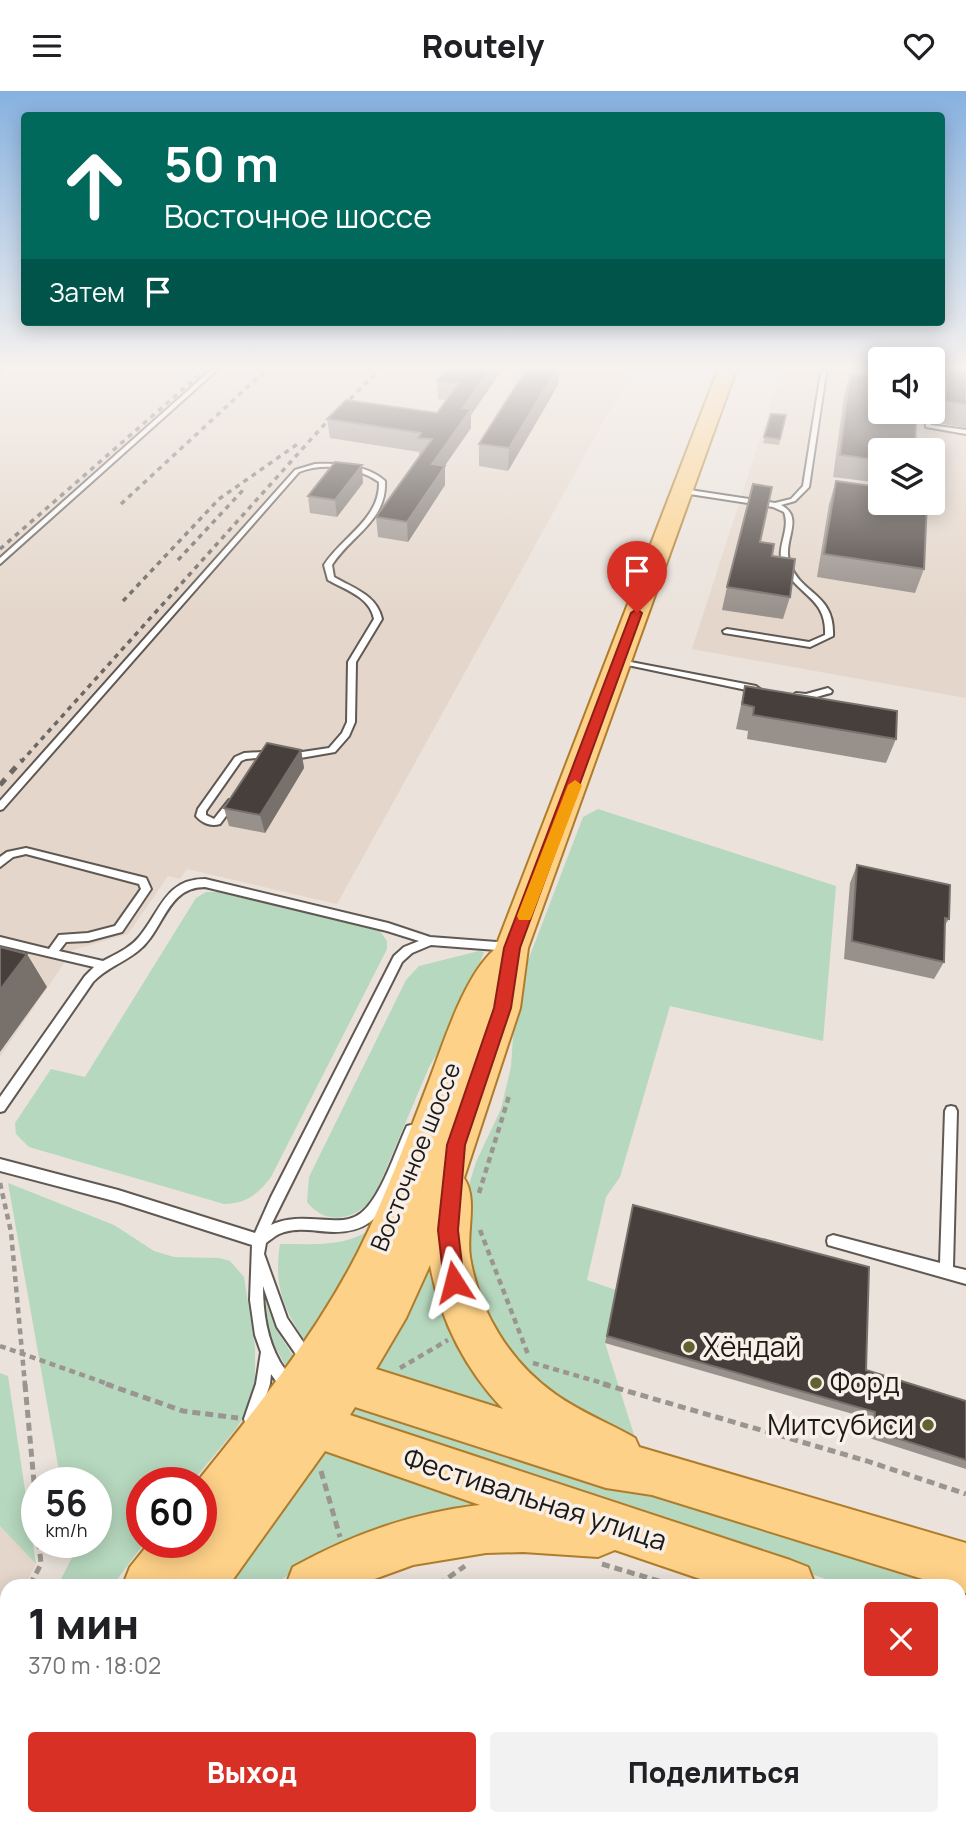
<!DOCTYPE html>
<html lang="ru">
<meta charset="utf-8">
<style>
:root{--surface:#fff;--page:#f2f2f2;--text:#202124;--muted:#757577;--accent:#d93025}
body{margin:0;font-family:Manrope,sans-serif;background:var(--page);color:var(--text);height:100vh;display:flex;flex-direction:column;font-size:26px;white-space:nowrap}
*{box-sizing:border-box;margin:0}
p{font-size:23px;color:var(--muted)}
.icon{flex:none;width:38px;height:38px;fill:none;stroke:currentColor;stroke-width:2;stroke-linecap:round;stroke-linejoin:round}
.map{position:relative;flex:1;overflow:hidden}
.drawer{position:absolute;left:0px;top:1488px;width:966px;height:247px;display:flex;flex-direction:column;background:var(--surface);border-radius:21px 21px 0 0;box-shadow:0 4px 18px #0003}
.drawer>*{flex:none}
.top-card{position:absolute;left:21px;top:21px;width:924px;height:214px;border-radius:7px;box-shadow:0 4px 18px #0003;background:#00695c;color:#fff;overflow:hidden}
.controls{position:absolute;left:868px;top:256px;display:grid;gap:14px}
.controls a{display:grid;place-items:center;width:77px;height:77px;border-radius:7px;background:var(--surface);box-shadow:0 4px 18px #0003;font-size:35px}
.speed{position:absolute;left:21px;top:1376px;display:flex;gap:14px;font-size:35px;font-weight:700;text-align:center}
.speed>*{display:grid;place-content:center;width:91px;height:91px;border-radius:50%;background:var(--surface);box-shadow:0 4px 18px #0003;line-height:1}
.speed small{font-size:18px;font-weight:400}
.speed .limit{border:10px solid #d22;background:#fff;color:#111}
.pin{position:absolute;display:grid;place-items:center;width:60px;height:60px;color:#fff;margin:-72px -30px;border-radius:50% 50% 50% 0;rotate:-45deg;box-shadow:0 0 7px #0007}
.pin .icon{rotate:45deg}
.me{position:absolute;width:77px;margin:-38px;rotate:351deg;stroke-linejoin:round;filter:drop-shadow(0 0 5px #0008)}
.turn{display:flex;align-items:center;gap:24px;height:147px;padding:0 28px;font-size:32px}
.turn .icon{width:91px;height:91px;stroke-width:2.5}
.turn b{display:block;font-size:49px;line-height:60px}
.then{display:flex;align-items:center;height:66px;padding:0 28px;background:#0003;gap:14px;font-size:26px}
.round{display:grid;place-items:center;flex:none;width:74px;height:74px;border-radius:7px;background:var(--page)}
.headline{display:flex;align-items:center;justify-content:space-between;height:119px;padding:0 28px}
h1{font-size:42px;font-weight:800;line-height:52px}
.action{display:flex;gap:14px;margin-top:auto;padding:14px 28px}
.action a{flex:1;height:80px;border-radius:7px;background:var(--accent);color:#fff;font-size:28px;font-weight:800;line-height:80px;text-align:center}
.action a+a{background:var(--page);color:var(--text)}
header{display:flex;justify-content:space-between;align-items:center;height:91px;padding:0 28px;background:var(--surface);font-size:32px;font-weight:800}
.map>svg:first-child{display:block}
</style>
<header><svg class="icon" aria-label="menu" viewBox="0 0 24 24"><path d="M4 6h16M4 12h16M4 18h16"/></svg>Routely<svg class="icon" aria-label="heart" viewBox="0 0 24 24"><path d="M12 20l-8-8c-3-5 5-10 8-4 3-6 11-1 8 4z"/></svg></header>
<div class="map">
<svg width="966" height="1733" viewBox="0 0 966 1733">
<rect width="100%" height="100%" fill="#eae2db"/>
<g fill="#e4d6ca" fill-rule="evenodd">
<path d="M0,279H632L337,813L187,778L180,788L168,785L128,843L73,859L0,966Z"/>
<path d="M782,279H880V320H914L916,337L966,344V607L692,558ZM880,359H933V411H880Z"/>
<path d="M0,1435L36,1473L25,1494H7V1529L0,1542Z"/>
<path d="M959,1658L966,1660V1733H334L344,1727H959Z"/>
</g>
<g fill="#b6d8be">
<path d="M598,718L836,795L823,950L670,915L620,1086L606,1106L587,1189L616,1199L605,1252L636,1350L547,1304L510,1266L472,1194L463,1145L466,1104L476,1071L501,1018L511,976L516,901L583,726Z"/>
<path d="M206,801H218L380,840L387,850V858L271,1086C257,1104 247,1112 224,1113L29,1056L16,1043L15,1032L51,978L85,986L196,807Z"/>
<path d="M479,860L484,861L459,927L429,976L375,1104C359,1128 327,1137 307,1111L309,1086L406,889L419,875Z"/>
<path d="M8,1092L114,1134L154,1160L174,1166L219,1167L230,1170L244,1186L255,1256V1291L245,1324L235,1339L192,1391H142V1451H145L113,1494H58L74,1463L72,1451H96V1391H61Z"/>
<path d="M379,1132L310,1257C285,1221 273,1198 280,1153C316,1153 351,1157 379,1132Z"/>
<path d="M435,1151L527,1332L369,1281Z"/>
<path d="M261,1197L275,1237L297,1271L287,1278L270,1246Z"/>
<path d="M0,1282L8,1285L36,1473L0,1435Z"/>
<path d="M349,1313L697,1416L939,1494H844L354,1332L346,1318Z"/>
<path d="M321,1356L510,1417L299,1477L273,1494H218Z"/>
<path d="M7,1591V1679L0,1694V1604Z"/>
</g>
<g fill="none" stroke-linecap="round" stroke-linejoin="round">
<defs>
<g id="service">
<path d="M211,279H217L0,473V467Z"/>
<path d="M821,281L826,282L809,396L795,410L781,414C806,427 781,450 790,473C801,504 835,502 833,545L810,556L724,542L723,540L727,538L809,551L825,544C827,506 797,505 783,475C775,457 791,439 784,421L773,416L683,402L680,400L683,398L775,412L791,408L803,395Z"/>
<path d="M924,320H930L931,334L966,339V343L926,336Z"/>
<path d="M315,373C339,372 367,374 385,390C387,430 351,444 332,474L334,486C353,497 377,504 382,528L356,571L355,631L349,645L335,661L289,669L285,666L289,663L329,657L342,642L347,631L348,571L374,528C370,506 346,499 328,489L324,474C343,445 380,428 379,391C358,376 323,371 299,381L3,718L0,719V710L295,379Z"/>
<path d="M615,568L756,595L760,598L756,601L618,572L614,570Z"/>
<path d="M828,597L832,600L831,602C818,605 804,612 792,605L796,602L806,603Z"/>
<path d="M262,661L265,662V666L246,668L241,670L206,720V724L214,728L229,709H235L237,711L235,713L220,733C211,736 202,732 196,725L198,718L235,666L244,662Z"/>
<path d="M26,757L146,787L151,798L122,841L88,850L66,851L59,860L103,870C116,863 130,857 139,846C161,820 165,788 205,788L388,832L430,846L510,852L514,853L515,856L514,859L510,860L431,854L412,862L402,871L271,1134C290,1125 309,1128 330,1129C341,1130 352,1129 361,1122C381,1107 396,1058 407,1035L411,1034L415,1035L417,1039C407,1063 390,1116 370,1131C359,1139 347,1141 334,1141C317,1141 296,1135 279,1143C275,1145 270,1149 266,1152L264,1163L287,1227L314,1267L312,1272L307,1274L302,1272L277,1236L263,1195C263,1222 267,1248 280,1271C285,1279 291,1286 295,1295L293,1300L288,1302L283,1300L271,1283L270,1293L258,1328L256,1333L251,1335L246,1333L244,1328L256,1293L261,1261L255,1244L250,1209L252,1154L118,1111L0,1080V1068L118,1099L255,1142L271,1106L394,865L404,856L419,850L387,840L205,796C166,796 164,840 138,860C123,872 106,877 93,891L4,1020L0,1021V1006L85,885L94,876L0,854V846L49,858L59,844L88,842L115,835L141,798L139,793L26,763L13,766L0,776V766L7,761Z"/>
<path d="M951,1015L955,1016L957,1020L953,1176L966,1179V1193L828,1154L827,1150L828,1146L833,1144L940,1172L945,1020L947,1016Z"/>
<path d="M959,1722L961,1733H943V1727H959Z"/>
</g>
<g id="primary">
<path d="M718,279H736L528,857L520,917L464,1087C478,1108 466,1141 470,1166C479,1221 510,1271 555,1303C580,1321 609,1332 635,1347L639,1356L966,1452V1502L959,1500V1494H942L652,1404L606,1397L355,1316L350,1324L790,1469L808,1476L815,1494H718L615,1459L598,1466L523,1461L486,1462L413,1474L358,1494H286L293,1476C353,1443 412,1422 480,1414L325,1360L229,1494H123L130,1476L150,1451H201V1391H197C256,1318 315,1245 358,1161C386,1105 407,1047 429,990C444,951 464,885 495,858ZM430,1174C440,1228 465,1278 503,1318L376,1278L406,1227Z"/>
<path d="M959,1527L966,1529V1581L959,1579Z"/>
<path d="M7,1702V1727H43L41,1733H0V1705Z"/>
</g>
</defs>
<use href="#service" stroke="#605953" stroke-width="4"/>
<use href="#primary" stroke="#af7c2c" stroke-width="4"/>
<g stroke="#9b9590" stroke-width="4.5" stroke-dasharray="6 4.5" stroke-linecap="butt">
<path d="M0,1092L11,1141L25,1294"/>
<path d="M479,1102L509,1005"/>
<path d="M480,1139L529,1266"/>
<path d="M0,1255L111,1294"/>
<path d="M533,1272L609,1294"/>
<path d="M400,1277L448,1249"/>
</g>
<g stroke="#9b9590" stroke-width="5" stroke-dasharray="8 5" stroke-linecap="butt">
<path d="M25,1293L37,1424"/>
<path d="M106,1293L183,1320L238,1327"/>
<path d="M603,1293L867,1370L966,1403"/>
<path d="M321,1380L340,1446"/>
<path d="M602,1473L672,1494"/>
<path d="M30,1494L41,1473L39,1451"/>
<path d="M438,1494L465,1475"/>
<path d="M0,1553L7,1539"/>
</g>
<use href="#service" fill="#fff" fill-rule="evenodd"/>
<use href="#primary" fill="#fed188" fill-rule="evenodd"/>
<g stroke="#6d6864" stroke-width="3.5" stroke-dasharray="5 5" stroke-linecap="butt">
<path d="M0,281L3,279"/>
<path d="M121,413L266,279"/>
<path d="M0,458L205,279"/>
<path d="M178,469L244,398"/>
<path d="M123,510L219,408L299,352"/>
<path d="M21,671L322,336L379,279"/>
</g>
<path stroke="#6d6864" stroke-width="5" stroke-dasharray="8 8" stroke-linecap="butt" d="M0,694L22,669"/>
<g stroke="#6d6864" stroke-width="8" stroke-dasharray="13 13" stroke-linecap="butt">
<path d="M729,1733L730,1727"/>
<path d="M756,1733L757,1727"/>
<path d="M775,1733L776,1727"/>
</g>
</g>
<g fill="#98908b">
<path d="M446,279H511L510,281L501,280L471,324V337L445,375V394L408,451L378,446L376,426L419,366V361L330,347L327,328L437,322L446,309L438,308L437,290Z"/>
<path d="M526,279H559L558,294L508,380L479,375V353Z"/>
<path d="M942,279H966V337L937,332Z"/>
<path d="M850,283L880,359V392L833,386L844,304Z"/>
<path d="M771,323L786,324L779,354L763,352Z"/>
<path d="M836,390L924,478L915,502L817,486L829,413Z"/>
<path d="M363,392L337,426L310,422L308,405Z"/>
<path d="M760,451L772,465L790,506L783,528L722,519L727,496Z"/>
<path d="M745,595L896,648L886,672L747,648L748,640L736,638Z"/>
<path d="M301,659L304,677L265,742L229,735L224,717Z"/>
<path d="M857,774L949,828L945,834L944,871L934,888L844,868L850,792Z"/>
<path d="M633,1114L866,1279L966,1310V1378L866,1346L867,1327L605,1252Z"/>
</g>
<g fill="#78706b">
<path d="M489,279H501V280L471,324V337L432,392V373L463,317Z"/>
<path d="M556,279H559L558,294L508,380L509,357Z"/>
<path d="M362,374L363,392L337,426L335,409Z"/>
<path d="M445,375V394L408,451L407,431Z"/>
<path d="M301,659L304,677L265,742L260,724Z"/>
<path d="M27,863L47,896L0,961V899Z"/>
</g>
<g fill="#473f3b" stroke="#78706b" stroke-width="2">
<path d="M446,279H489L463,317L471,318L432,373L445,375L407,431L376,426L432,348L418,347L421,342L327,328L346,309L437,322L459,292L437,290Z"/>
<path d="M526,279H556L509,357L479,353Z"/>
<path d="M948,279H966V314L945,310Z"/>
<path d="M850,283L880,286V320H896L895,327L916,329L915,359H880V369L840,364Z"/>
<path d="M771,323L786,324L780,348L764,346Z"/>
<path d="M335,371L362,374L335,409L308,405Z"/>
<path d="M836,390L880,396V411H927L924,478L824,463Z"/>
<path d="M753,393L772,396L760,451L774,453L772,465L795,468L790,506L727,496Z"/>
<path d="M745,595L897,620L896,648L753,624L754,616L742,613Z"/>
<path d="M267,652L301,659L260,724L224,717Z"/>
<path d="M857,774L950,794L949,828L945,827L944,871L852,850Z"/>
<path d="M0,856L27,863L0,899Z"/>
<path d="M633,1114L869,1176L866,1279L966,1310V1369L874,1340L875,1321L607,1245Z"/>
</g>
<linearGradient id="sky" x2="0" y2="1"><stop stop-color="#86b1e0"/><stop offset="0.53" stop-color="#f6f2ef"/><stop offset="1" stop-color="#f6f2ef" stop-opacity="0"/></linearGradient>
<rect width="966" height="522" fill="url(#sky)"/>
<path fill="#d93025" stroke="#8d1f18" stroke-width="2" d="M637,518L642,522L520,857L511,917L465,1054L458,1139L464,1191L461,1198L454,1201L447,1198L444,1191L438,1139L447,1054L494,917L504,857L631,522Z"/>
<path fill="#f59e0b" d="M575,689L582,694L532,825L530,829H519L517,825L568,694Z"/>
<g fill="#61622f" stroke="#f8f0e8" stroke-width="2.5">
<circle cx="689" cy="1256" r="7"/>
<circle cx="816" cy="1292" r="7"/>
<circle cx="928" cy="1334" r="7"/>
</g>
<g text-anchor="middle" stroke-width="7" stroke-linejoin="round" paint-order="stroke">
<g font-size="24" fill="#1c1916" stroke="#f8f0e8">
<text transform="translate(416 1066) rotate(-68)" y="8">Восточное шоссе</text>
</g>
<g font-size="28" fill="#1c1916" stroke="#f8f0e8" text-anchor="start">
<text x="703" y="1266">Хёндай</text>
<text x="830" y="1302">Форд</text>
<text x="914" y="1344" text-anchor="end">Митсубиси</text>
</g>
<g font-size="28" fill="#1c1916" stroke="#f8f0e8">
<text transform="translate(535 1408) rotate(18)" y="10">Фестивальная улица</text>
</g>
</g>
</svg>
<div class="controls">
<a><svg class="icon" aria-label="sound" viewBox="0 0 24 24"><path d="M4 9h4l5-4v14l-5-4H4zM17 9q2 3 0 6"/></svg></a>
<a><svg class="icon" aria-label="layers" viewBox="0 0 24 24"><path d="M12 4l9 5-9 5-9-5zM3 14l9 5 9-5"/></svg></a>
</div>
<div class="speed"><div>56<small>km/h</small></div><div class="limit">60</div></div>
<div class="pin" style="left:637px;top:522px;background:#d93025"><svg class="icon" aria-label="arrive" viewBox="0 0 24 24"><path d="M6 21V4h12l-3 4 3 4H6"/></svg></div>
<svg class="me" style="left:454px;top:1191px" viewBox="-20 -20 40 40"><path d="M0-17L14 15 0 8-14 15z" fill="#d93025" stroke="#fff" stroke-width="4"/></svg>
<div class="top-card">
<div class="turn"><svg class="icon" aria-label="ahead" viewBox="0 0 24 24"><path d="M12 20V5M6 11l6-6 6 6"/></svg><div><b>50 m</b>Восточное шоссе</div></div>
<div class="then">Затем<svg class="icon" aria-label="arrive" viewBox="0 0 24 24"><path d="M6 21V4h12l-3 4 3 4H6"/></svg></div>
</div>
<section class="drawer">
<div class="headline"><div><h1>1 мин</h1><p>370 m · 18:02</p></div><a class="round" style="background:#d93025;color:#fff"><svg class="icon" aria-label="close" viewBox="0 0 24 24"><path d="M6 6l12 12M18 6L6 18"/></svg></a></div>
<div class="action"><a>Выход</a><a>Поделиться</a></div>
</section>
</div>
